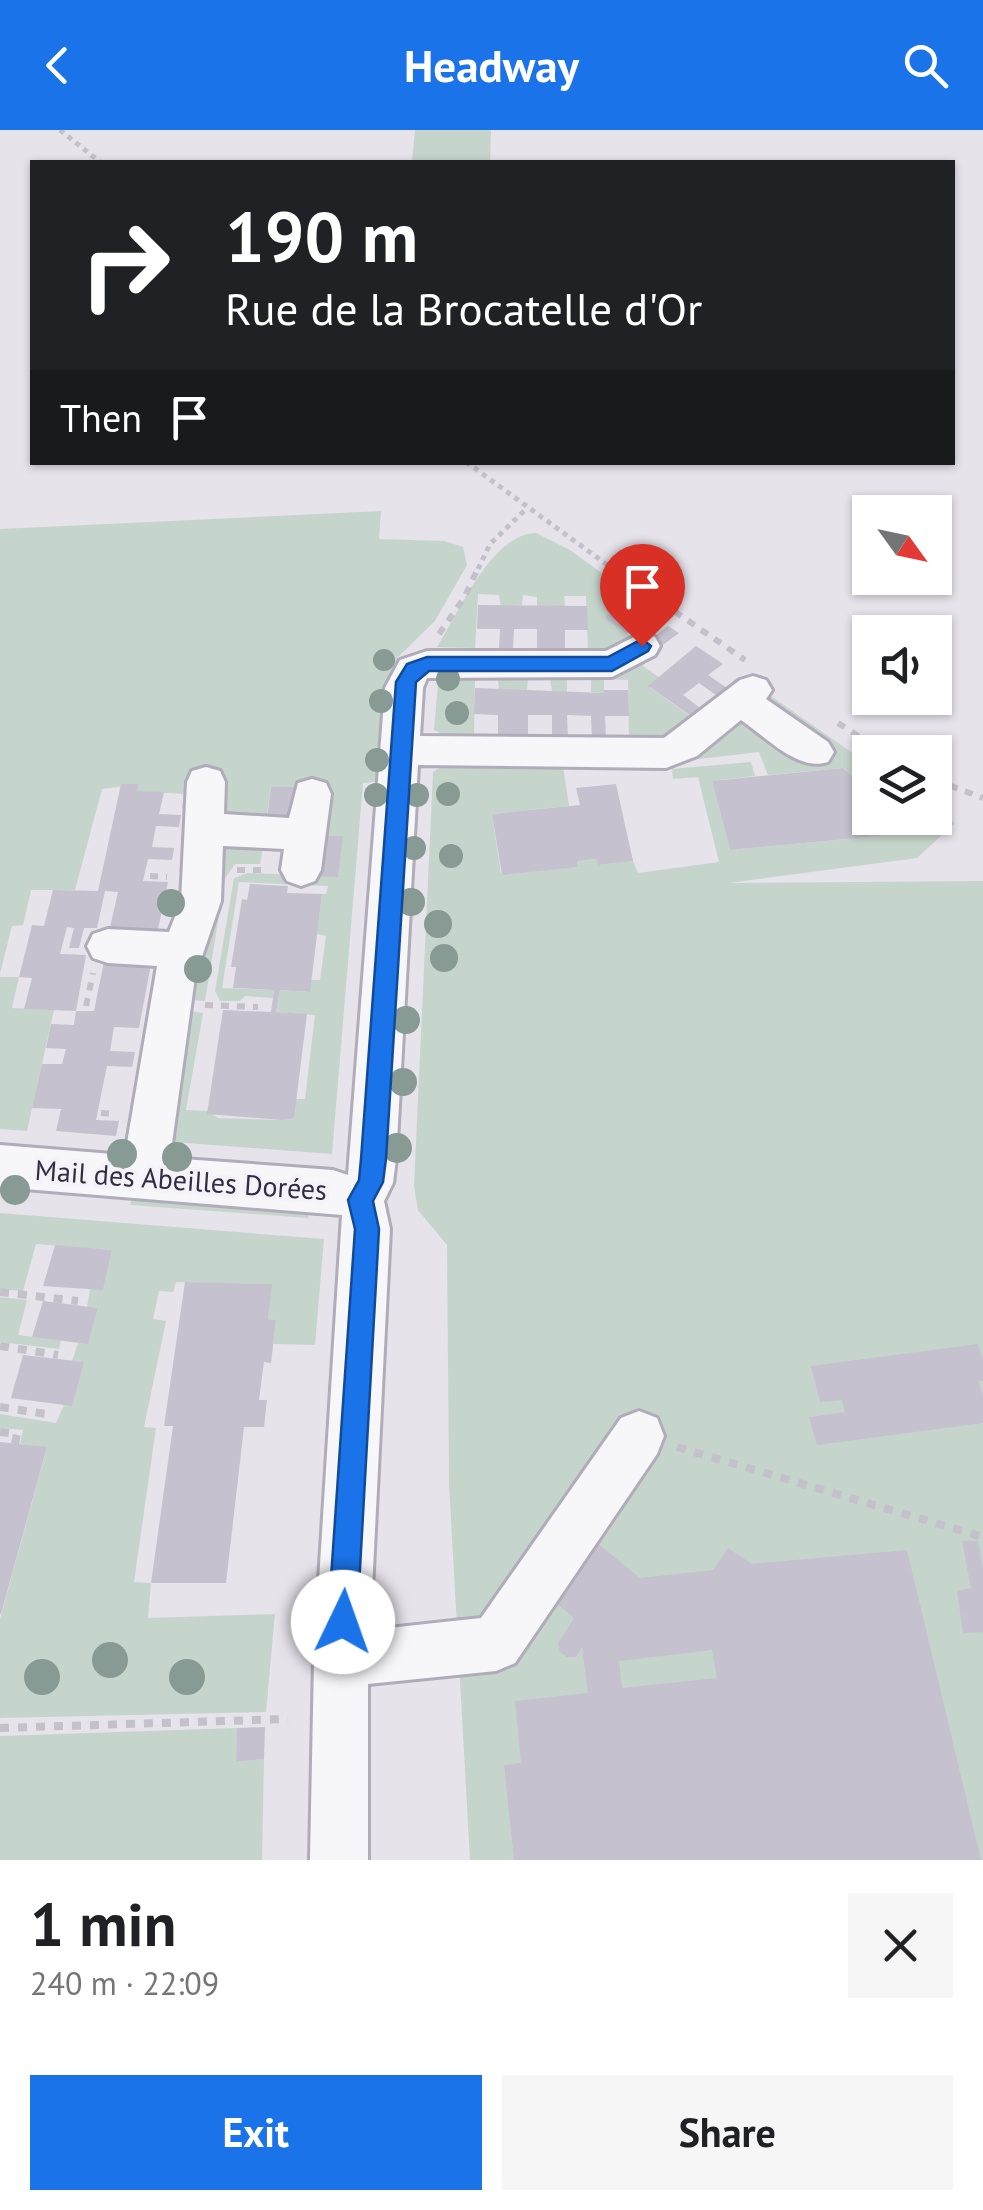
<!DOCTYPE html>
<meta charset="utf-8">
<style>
:root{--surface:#fff;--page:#f6f6f6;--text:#202124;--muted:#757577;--accent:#1a73e8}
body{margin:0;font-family:"PT Sans",sans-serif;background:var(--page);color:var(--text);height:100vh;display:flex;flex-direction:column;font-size:38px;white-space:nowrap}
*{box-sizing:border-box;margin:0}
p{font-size:32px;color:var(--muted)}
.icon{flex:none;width:55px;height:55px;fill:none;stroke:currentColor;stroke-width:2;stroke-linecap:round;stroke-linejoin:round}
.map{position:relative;height:1730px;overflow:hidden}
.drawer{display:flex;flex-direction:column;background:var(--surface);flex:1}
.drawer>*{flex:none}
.banner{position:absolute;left:30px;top:30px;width:925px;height:305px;border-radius:0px;box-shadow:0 2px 8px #0004;background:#202124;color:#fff;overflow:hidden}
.needle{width:65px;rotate:123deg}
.tools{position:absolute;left:852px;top:365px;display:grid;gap:20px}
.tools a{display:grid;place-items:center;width:100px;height:100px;border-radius:0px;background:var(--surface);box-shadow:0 2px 8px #0004;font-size:50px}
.pin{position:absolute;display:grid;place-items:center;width:85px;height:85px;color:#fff;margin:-102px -42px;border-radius:50% 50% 50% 0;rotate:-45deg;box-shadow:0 0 10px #0007}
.pin .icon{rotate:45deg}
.me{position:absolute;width:110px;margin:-55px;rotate:3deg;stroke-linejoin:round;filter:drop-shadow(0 0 8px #0008)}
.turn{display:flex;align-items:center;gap:35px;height:210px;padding:0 30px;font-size:45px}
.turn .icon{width:130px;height:130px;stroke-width:2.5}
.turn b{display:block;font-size:70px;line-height:85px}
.then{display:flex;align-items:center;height:95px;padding:0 30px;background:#0003;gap:20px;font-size:38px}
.round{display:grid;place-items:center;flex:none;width:105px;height:105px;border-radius:0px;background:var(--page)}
.head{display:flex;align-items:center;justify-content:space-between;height:170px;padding:0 30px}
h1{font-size:60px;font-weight:700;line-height:75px}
.button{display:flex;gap:20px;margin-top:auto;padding:20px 30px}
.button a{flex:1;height:115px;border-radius:0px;background:var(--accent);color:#fff;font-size:40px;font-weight:700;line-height:115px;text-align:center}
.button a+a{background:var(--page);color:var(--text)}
header{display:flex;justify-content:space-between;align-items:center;height:130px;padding:0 30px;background:var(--accent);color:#fff;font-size:45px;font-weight:700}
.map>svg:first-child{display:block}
</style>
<header><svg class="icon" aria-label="back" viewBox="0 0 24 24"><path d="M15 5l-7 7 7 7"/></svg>Headway<svg class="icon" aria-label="search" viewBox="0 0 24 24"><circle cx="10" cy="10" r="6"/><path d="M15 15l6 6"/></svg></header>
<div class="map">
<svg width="983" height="1730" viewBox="0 0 983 1730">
<rect width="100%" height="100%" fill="#e6e3eb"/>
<g fill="#c5d5cc">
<path d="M415,0H491L490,32H412Z"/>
<path d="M381,381L379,409L445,411L463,417L467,435L435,491L396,529L400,533L385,651L363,653L332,1024L160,1011L184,880L203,883L186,980L208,981L218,988L281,990L296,969H305L315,885L276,882L280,860L309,862L311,850H320L326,806L317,804L322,764H326L328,756L239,752L222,858L274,860L273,868L245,866L240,871H220L215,861L234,748L248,743L338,746L342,706L316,705L322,658L271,657L267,685L235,684L231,691L198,678H182L184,664L137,661L139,654L102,659L75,760H31L23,795L12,796L0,843V399Z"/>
<path d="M536,403L570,420L632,465L628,468L617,460L602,471L615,480L606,488L631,507L612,522L588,520L586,466H564L565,478H537V467L523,465L522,475L501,477L499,465L478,464L475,518L437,517C459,483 491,404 536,403Z"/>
<path d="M639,533L660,548L649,557L693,588L669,609H629L628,550L604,549V563L591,562V549L567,548V562L552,561L550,548H528L527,561H499L498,548H475L474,607L447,606L434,600L439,542L444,539L627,541Z"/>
<path d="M765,562L870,635V680L862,655L843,638L768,645L759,622L682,631Z"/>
<path d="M751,632L755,646L712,651L730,720L878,706L872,688H935V679L955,693L917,728L729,753L983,751V1730H470L449,1354L447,1115L418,1080L414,1056L433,642L445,634L563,636L569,676L492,684L501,744L578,737L577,731L596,729L598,735L633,731L638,743L719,732L698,647L673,649L672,639Z"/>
<path d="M211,707L265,708L260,734H235L225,748L205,871L178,869Z"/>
<path d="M0,847H19L12,878L54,880L27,1001L0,999Z"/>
<path d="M134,1062L310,1074L308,1088L130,1075Z"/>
<path d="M0,1083L324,1109L315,1215L273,1214L276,1190L268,1189L271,1154L176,1152L173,1162L159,1161L153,1189L166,1191L144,1297L156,1298L134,1452L151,1453L148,1488L275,1484L266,1582L0,1588V1489L47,1318L20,1314L23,1300L0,1298V1284L56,1293L83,1232L72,1231L78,1213H88L98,1178L87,1177L90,1159H103L112,1120L36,1114L23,1161L0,1159Z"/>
<path d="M0,1167L27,1170L18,1205L61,1210L59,1219L0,1212Z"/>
<path d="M237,1598L236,1632L264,1629L262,1730H0V1606Z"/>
</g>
<g fill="#c5c1ce" fill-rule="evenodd">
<path d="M628,468L653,485L627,504L605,488Z"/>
<path d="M478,475L587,476L588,500H565V520H537V499H514L513,520L499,519L500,499H477Z"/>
<path d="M668,496L679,503L659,518L648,511Z"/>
<path d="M696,516L723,534L708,545L730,560L720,568L699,553L683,565L704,581L694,588L648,556Z"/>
<path d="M475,558L604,563V560H628L629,586H605L606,608H592L591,586L567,585L568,608L552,607V585H528V607H498V585L474,584Z"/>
<path d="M843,638L862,655L878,706L730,720L712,651Z"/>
<path d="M121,654H139L137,661L164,662L159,684L181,685L179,697L156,696L152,717L174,718L172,730L148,729L143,751L168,752L157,804L109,802L118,762L105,761L97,798H84L79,818H69L74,798L67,797L60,824L86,825L76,881H94L105,827L152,829L139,898L114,897L110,921L135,922L132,937L107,936L96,990L119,991L116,1006L56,1001L61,979L32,978L42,934H62L66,919L46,918L51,894L74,895L76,881L24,879L32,848L19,847L32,795L44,796L53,760L98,761Z"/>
<path d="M616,654L633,731L598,735L596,729L577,731L578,737L502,745L492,684L580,675L576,658Z"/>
<path d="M271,657H298L292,697L266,696Z"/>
<path d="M316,705L343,706L338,747L311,746Z"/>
<path d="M250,754L288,756L287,763L322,764L310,862L280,860L276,882L307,884L294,988L282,990L207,984L223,880L271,882L274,860L233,858L236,837H231L242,769L247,770Z"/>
<path d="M55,1115L112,1120L103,1160L43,1156Z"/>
<path d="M185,1152L272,1154L268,1189L276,1190L271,1233L264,1232L259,1270H267L264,1297H244L226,1453H151L173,1296H164Z"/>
<path d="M43,1171L98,1178L88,1214L32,1207Z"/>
<path d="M978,1214L983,1229V1251H978L983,1264V1293L817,1315L809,1287L845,1282L842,1270L820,1272L811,1236Z"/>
<path d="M23,1225L84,1232L72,1276L11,1268Z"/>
<path d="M0,1312L47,1317L1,1484H0Z"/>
<path d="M962,1411H978L983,1440V1502L963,1503L957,1461L971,1458Z"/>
<path d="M596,1412L640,1448L713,1440L728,1418L752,1434L907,1420L981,1730H514L504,1635L521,1633L515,1571L588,1563L582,1517L576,1527H567L560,1522L558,1513L574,1488L553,1470ZM712,1520L717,1548L622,1558L619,1531Z"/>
<path d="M265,1597L264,1629L236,1632L237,1598Z"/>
</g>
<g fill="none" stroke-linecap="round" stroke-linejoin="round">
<defs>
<path id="minor" d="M642,503L655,507L660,516L655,525L612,547L427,548L423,558L420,606L664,608L740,550L753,546L766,550L772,560L766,569L828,612L834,622L828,632C798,642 766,607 741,590L697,626L666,638L418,635L396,1029L393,1053L384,1071L390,1099L370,1500L481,1488L621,1288L639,1281L657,1288L664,1306L657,1324L515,1533L496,1541L368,1554V1730H310L314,1530L342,1085L0,1057V1015L125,1025L157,836L108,833L93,828L87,816L93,804L108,799L169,802L181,771L187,652L192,641L206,637L220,641L225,652L224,684L289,688L298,653L312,649L326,653L331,664L321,740L315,751L301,756L287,751L281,740L284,719L223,716L221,771L195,847L170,1028L333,1040L348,1045L385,558L400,530L427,521H606Z"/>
</defs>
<use href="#minor" stroke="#b0acb9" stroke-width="6"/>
<g stroke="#c4c1ca" stroke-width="5" stroke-dasharray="5 5" stroke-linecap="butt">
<path d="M60,0L100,32"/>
<path d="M466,332L613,439"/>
<path d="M478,439L490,414L526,379"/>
</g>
<g stroke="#c4c1ca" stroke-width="6" stroke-dasharray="8 8" stroke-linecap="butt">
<path d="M609,436L745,530"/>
<path d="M439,504L464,468L479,436"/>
<path d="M838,593L883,622"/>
<path d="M935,650L983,668"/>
<path d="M237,740H264"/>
<path d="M150,746L167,747"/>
<path d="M205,875L258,877"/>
<path d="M86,876L93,843"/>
<path d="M101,983L117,984"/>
</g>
<g stroke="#c4c1ca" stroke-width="8" stroke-dasharray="9 9" stroke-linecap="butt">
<path d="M0,1162L78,1171"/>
<path d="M0,1216L58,1225"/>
<path d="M0,1277L46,1284"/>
<path d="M0,1302L17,1304L15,1314"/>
<path d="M677,1317L983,1407"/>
<path d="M0,1598L288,1589"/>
</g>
<use href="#minor" fill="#f7f6f9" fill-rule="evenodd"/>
</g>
<g fill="#879a94">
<circle cx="384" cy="530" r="11"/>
<circle cx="448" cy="549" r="12"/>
<circle cx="381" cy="571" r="12"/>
<circle cx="457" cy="583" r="12"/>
<circle cx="377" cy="630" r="12"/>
<circle cx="448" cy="664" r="12"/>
<circle cx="376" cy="665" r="12"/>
<circle cx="417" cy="665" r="12"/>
<circle cx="414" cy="718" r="12"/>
<circle cx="451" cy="726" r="12"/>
<circle cx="411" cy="772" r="14"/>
<circle cx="171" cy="773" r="14"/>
<circle cx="438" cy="794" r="14"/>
<circle cx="444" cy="828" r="14"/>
<circle cx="198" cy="839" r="14"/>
<circle cx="406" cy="890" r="14"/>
<circle cx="403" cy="952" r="14"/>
<circle cx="397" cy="1018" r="15"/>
<circle cx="122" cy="1024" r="15"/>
<circle cx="177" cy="1027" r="15"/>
<circle cx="15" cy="1060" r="15"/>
<circle cx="110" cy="1530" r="18"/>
<circle cx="42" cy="1547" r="18"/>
<circle cx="187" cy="1547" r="18"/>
</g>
<path fill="#1a73e8" stroke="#114b97" stroke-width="2.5" d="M642,509L651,516L648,521L612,541H429L416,552L386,1029L383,1052L373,1071L379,1099L357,1492L353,1503L343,1507L333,1503L328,1492L355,1099L348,1070L359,1050L361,1029L396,552L407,534L427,527H608Z"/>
<g text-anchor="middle" stroke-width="8" stroke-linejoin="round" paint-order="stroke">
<g font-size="28" fill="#332b43" stroke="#f5f3f8">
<text transform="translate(181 1050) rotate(4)" y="10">Mail des Abeilles Dorées</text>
</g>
</g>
</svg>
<div class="tools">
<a><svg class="needle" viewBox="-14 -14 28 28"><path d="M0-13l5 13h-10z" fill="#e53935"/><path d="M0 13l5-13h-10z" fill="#757577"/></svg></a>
<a><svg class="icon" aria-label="sound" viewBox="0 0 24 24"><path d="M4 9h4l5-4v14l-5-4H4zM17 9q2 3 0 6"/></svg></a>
<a><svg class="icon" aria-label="layers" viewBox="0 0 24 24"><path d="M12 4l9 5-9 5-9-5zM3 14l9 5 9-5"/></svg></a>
</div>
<div class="pin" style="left:642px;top:516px;background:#d93025"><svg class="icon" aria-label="arrive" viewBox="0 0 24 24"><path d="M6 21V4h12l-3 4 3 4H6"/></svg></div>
<svg class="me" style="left:343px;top:1492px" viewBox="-20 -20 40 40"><circle r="19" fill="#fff"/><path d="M0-13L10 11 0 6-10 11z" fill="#1a73e8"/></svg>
<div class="banner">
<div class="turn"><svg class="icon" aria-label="right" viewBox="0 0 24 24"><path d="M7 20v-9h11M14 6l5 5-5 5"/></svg><div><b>190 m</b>Rue de la Brocatelle d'Or</div></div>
<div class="then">Then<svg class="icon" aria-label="arrive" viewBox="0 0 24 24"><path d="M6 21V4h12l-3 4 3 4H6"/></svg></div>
</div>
</div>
<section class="drawer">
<div class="head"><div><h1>1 min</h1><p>240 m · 22:09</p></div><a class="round"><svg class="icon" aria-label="close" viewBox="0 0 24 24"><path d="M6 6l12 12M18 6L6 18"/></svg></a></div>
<div class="button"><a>Exit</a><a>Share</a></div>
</section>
